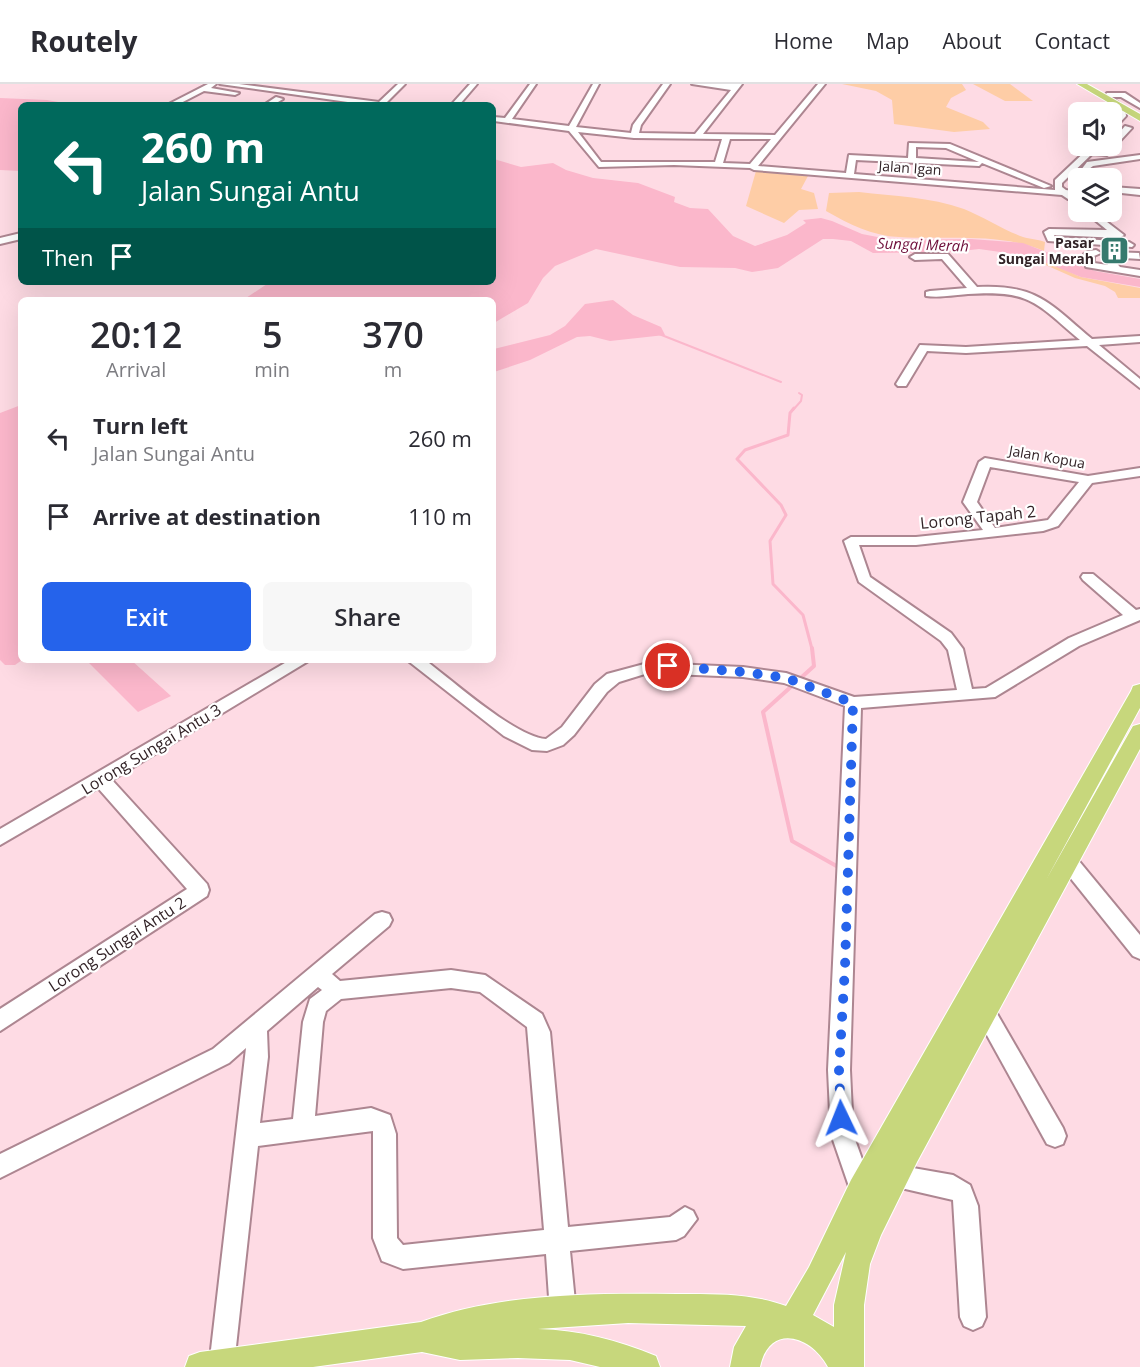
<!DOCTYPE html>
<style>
:root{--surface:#fff;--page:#f7f7f7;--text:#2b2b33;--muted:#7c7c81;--line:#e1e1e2;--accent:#2563eb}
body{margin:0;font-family:"Open Sans",sans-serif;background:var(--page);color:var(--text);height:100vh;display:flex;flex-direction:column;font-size:22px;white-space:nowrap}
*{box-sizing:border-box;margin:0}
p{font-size:20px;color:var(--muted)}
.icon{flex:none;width:33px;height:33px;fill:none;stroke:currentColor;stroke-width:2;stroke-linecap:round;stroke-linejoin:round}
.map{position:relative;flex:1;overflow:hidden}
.sheet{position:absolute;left:18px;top:213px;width:478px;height:366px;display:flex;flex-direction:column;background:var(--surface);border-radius:9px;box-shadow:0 6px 24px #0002}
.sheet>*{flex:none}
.top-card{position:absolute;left:18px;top:18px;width:478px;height:183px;border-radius:9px;box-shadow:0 6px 24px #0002;background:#00695c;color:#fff;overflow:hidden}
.tools{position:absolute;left:1068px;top:18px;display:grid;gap:12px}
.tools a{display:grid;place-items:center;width:54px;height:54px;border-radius:9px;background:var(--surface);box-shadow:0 6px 24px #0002;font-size:30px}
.pin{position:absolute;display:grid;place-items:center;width:51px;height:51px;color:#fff;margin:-26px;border:3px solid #fff;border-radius:50%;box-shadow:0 2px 6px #0007}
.me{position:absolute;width:66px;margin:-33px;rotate:358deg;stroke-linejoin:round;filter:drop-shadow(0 0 4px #0008)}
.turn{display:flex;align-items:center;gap:21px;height:126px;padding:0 24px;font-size:27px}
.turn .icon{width:78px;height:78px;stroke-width:2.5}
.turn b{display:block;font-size:42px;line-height:51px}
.then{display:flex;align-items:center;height:57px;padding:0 24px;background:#0003;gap:12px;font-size:22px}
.eta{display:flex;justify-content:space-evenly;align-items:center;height:102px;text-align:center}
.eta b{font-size:36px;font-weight:600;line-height:42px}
.action{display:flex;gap:12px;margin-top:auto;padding:12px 24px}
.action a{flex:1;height:69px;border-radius:9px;background:var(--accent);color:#fff;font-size:24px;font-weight:600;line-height:69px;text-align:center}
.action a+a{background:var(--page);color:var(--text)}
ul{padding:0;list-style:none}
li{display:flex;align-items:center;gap:18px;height:78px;padding:0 24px}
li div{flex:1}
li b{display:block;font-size:22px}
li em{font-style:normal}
header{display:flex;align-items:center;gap:36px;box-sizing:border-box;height:84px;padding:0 30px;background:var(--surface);border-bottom:2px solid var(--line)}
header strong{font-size:28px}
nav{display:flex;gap:33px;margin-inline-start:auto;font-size:21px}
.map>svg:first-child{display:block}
</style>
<header>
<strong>Routely</strong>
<nav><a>Home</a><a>Map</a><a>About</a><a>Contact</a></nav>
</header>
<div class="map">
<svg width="1140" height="1283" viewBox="0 0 1140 1283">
<rect width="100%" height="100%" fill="#fedbe4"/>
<g fill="#fecda6">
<path d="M842,0H962L966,6L951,14L946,23L983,38L990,45L954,48L894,40L892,16L876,7Z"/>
<path d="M973,0H1010L1033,17H1005Z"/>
<path d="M756,87L808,92L801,105L814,109L818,125L799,126L784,139L746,122Z"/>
<path d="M859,108C894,112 930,113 964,125C984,133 1003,146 1023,153C1030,155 1037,155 1045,158L1044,167C999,148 947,156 899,153C872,152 849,140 826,127L829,109Z"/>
<path d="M1020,172L1047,178L1081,193L1140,204V214H1118L1115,208L1105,202L1075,194L1030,174H1015Z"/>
</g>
<g fill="#fbb7cb">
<path d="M0,14L47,16L75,21H21V87L0,86Z"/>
<path d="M494,75L521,83L553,79L566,86L593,94L638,99L675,113L674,118L690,124L708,125L733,152L755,162L787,151L806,139L803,136L821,134L832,137L862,150L893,156L971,155L1023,159L1095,187L1140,195V203L1081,193L1029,172L979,165L953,168L873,169L851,157L833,155H823L778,184L752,188L735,184L680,183L596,165L555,182L543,194L528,219L494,239V216H243L270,198H494Z"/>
<path d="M613,216L633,231L661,243L665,251L610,257L590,252L577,253L530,276L494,288V265L550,251L565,242L585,220Z"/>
<path d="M21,321L22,576L15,581H5L0,576V329Z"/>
<path d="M86,576H131L171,612L138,628Z"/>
</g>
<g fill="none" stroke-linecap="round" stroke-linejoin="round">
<g stroke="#fbb7cb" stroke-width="2">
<path d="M659,250L781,298"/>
<path d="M793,326L801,317L802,311L799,309"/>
</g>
<path stroke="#fbb7cb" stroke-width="3" d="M794,324L790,329L788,351L745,366L737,375L781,421L786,431L770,457L773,500L803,531L812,565"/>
<path stroke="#fbb7cb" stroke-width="4" d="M812,564L814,582L763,628L792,757L840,784"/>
<defs>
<g id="minor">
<path d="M208,0H216L211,4L239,9L235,11L204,7L177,21H167Z"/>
<path d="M220,0H239L379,18L398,0H405L386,19L390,21H369Z"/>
<path d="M470,0H477L459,21H451Z"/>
<path d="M530,0H536L512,35L569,42L593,0H599L576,43L631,49L633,41L663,0H670L641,41L639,49L695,50L731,6L692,0H742L703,50L775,51L818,0H825L758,82L846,89L849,71L908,74L909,59L950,60L1051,102L1044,104L982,79L979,82L856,76L854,90L1055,106V96L1091,62H1099L1096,65L1102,66L1107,62H1112V57L1125,42L1132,44L1107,71L1092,70L1062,99V103L1066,106L1078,108V112L1068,115L1062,111L754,86L750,84L674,81L599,83L569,47L494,37V33L505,34ZM578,48L634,54L722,55L715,78H601ZM730,55H771L750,80L723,79ZM916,63L946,64L979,78L916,74Z"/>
<path d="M1107,9H1125L1140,19V24L1121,13H1104Z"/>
<path d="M276,13L283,15L273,21H264Z"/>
<path d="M1116,17L1125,24L1126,32L1112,47V41L1118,32L1117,25L1112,19Z"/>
<path d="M1140,71V75L1093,82L1085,88L1081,86L1087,78Z"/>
<path d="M1112,103L1140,105V111L1112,108Z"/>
<path d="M1085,128H1094L1124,151L1119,154L1054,151L1055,153L1129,158L1134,161L1132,163L1048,157L1044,148L1049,145L1107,146Z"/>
<path d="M21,149V155L0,160V154Z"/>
<path d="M1089,167L1096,166L1101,169L1094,172V179L1108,181L1107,175H1113L1120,183L1140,186V192L1086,183L1084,170Z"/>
<path d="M1111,168L1139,169L1140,175L1108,173V169Z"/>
<path d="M948,170L977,203C1037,200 1049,219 1092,255L1140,252V258L1099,261L1140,295V304L1087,262L966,269L927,267L906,302H898L896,300L920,261L966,263L1080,256C1035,218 1030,206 968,210C955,211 940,214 926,212V208L930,207L967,204L942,175L915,176L910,173L915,170Z"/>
<path d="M985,374L1088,392L1140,384V392L1092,399L1058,442L1043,447L916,461H859L870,493L951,549L963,565L972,605L986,604L1069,554L1123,531L1083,496L1081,493L1083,490H1093L1136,526L1140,525V536L1079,562L995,613L861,624L850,986L853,1050L873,1106L869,1114L861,1118L853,1114L831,1050L828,986L845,622L784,599L743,593L648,589L619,598L607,608L574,651L563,661L547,667L532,666L504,652L407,576H425C452,596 515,653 546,655L562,643L595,600L607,590L648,579L743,583L786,589L854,613L957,606L948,566L941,557L859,498L844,457L851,453H916L983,446L963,418L979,378ZM990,383L1079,398L1048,436L995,444L977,418Z"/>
<path d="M290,576H310L112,696L207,800L209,806L207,812L0,947V925L187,805L98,704L0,761V745Z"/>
<path d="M1067,769L1074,771L1140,851V875L1133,872L1060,781L1058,776L1060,771Z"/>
<path d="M382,828L389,830L392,836L389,842L332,890L340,897L451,886L485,891L542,930L550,948L568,1143L670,1133L685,1123L693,1127L697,1135L684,1152L676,1156L570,1167L576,1228L572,1237L563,1241L554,1237L550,1228L546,1170L403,1185L382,1177L373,1154V1047L258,1062L234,1281L209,1283L246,964L229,979L0,1094V1070L213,965L375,830ZM318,903L322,906L310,915L303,938L293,1035L260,1039L268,973L267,947ZM451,904L480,908L527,943L544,1146L403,1161L397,1154L396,1050L390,1031L371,1024L315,1032L323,938L326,927L341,915Z"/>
<path d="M985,919L992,921L1063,1044L1066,1052L1063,1060L1055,1063L1047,1060L978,935L975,928L978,921Z"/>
<path d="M896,1081L953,1091L970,1101L978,1122L986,1233L982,1242L973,1246L964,1242L960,1233L953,1116L888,1101L884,1093L888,1085Z"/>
</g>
<g id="major">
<path d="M1077,0H1087L1140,30V37Z"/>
<path d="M1140,600V624L1046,796L1133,642L1140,640V665L917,1078L881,1151L870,1180L864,1221V1283H828C811,1251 769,1239 760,1283H730L734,1263L746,1242L628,1239L538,1245C580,1246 617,1256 656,1272L660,1283H600L570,1276L518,1274L460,1276L422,1268L313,1283H185L189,1272L200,1268L421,1238C501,1209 593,1209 676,1210C713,1210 751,1209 786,1222L809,1183L851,1096L1131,607L1133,602ZM846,1168L834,1221V1243L813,1231Z"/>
</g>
</defs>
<use href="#minor" stroke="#ad8691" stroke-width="4"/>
<use href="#major" stroke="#fff" stroke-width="2"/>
<use href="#minor" fill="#fff" fill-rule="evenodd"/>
<use href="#major" fill="#c7d77c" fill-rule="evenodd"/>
</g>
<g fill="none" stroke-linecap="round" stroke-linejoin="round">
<path stroke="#2563eb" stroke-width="10" stroke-dasharray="0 18" d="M668,582L743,588L786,594L853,619L845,883L839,986L841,1034"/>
</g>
<defs>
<symbol id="building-square" viewBox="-11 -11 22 22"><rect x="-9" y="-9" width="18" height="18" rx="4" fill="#367a6e" stroke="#fff"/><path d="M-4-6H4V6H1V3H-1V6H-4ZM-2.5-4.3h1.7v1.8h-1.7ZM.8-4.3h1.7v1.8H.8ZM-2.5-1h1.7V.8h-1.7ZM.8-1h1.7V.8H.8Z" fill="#fff"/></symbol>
</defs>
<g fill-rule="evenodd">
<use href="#building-square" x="1098" y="150" width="33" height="33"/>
</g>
<g text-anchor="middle" stroke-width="4.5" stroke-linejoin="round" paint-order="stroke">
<g font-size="14" fill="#322327" stroke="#fff">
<text transform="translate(910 84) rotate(4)" y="5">Jalan Igan</text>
<text transform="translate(1047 373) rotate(10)" y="5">Jalan Kopua</text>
</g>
<g font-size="14" font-weight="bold" fill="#322327" stroke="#fff" text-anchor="end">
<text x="1094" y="164">Pasar<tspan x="1094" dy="16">Sungai Merah</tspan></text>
</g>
<g font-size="15" font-style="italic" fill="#6e0e3a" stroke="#fff">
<text transform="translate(923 161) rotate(2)" y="5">Sungai Merah</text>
</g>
<g font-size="16" fill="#322327" stroke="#fff">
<text transform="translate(978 433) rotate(-6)" y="6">Lorong Tapah 2</text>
<text transform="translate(151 665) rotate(-31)" y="6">Lorong Sungai Antu 3</text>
<text transform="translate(117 860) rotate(-33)" y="6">Lorong Sungai Antu 2</text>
</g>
</g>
</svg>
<div class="tools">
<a><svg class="icon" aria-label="sound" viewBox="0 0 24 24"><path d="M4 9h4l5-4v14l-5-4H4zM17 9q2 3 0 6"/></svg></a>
<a><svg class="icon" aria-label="layers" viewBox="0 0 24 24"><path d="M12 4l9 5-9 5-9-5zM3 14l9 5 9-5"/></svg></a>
</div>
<div class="pin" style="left:668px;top:582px;background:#d93025"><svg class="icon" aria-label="arrive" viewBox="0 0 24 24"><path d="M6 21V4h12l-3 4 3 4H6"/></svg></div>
<svg class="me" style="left:841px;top:1034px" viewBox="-20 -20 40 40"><path d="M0-17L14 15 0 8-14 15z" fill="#2563eb" stroke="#fff" stroke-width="4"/></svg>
<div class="top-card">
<div class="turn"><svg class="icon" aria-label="left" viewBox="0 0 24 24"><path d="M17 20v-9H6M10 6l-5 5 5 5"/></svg><div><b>260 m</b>Jalan Sungai Antu</div></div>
<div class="then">Then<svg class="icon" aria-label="arrive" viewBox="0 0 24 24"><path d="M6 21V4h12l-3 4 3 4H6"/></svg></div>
</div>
<section class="sheet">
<div class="eta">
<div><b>20:12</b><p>Arrival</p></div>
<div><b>5</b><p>min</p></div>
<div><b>370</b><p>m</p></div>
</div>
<ul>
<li><svg class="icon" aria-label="left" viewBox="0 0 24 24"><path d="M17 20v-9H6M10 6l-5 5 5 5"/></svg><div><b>Turn left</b><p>Jalan Sungai Antu</p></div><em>260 m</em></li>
<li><svg class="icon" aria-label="arrive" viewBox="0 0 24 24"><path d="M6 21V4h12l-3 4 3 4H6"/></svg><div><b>Arrive at destination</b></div><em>110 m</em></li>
</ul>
<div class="action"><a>Exit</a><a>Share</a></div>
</section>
</div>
